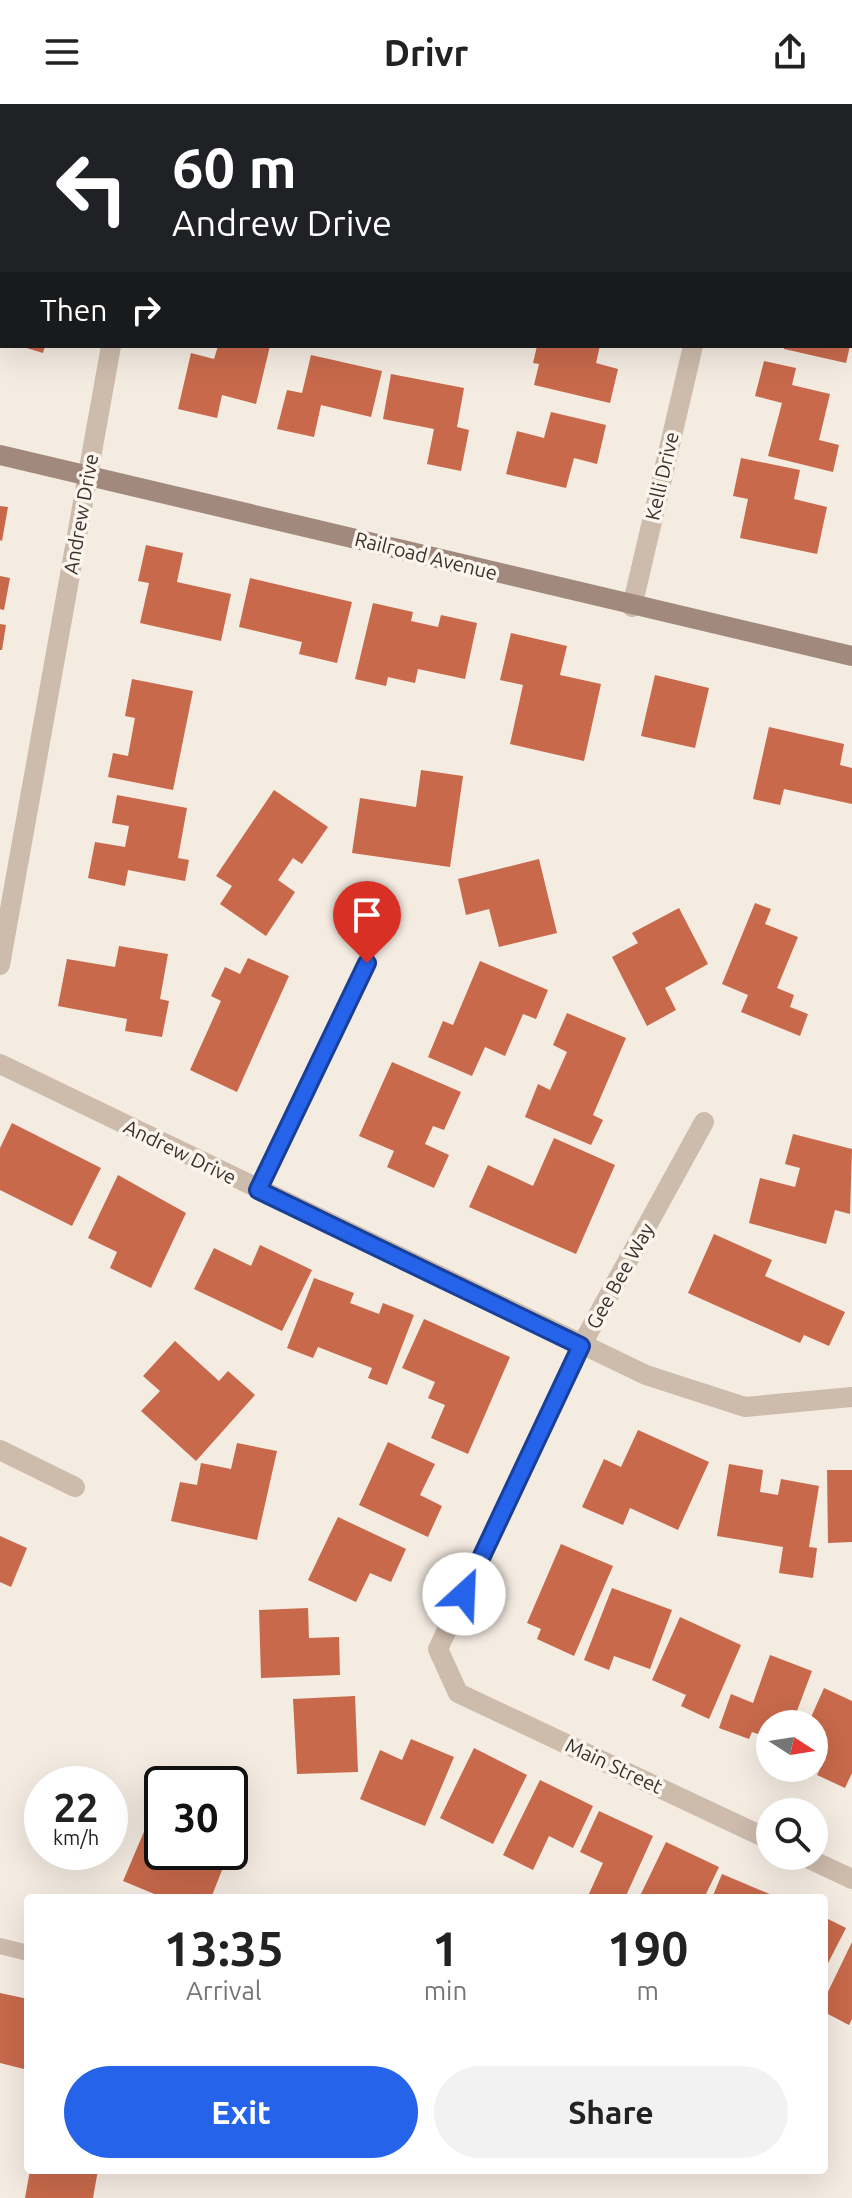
<!DOCTYPE html>
<style>
:root{--surface:#fff;--page:#f2f2f2;--text:#222;--muted:#767676;--accent:#2563eb}
body{margin:0;font-family:Ubuntu,sans-serif;background:var(--page);color:var(--text);height:100vh;display:flex;flex-direction:column;font-size:30px;white-space:nowrap}
*{box-sizing:border-box;margin:0}
p{font-size:26px;color:var(--muted)}
.icon{flex:none;width:44px;height:44px;fill:none;stroke:currentColor;stroke-width:2;stroke-linecap:round;stroke-linejoin:round}
.map{position:relative;flex:1;overflow:hidden}
.side{position:absolute;left:24px;top:1790px;width:804px;height:280px;display:flex;flex-direction:column;background:var(--surface);border-radius:8px;box-shadow:0 8px 32px #0002}
.side>*{flex:none}
.banner{position:absolute;left:0px;top:0px;width:852px;height:244px;box-shadow:0 8px 32px #0002;background:#202124;color:#fff;overflow:hidden}
.needle{width:52px;rotate:102deg}
.controls{position:absolute;left:756px;top:1606px;display:grid;gap:16px}
.controls a{display:grid;place-items:center;width:72px;height:72px;border-radius:50%;background:var(--surface);box-shadow:0 8px 32px #0002;font-size:40px}
.speed{position:absolute;left:24px;top:1662px;display:flex;gap:16px;font-size:40px;font-weight:700;text-align:center}
.speed>*{display:grid;place-content:center;width:104px;height:104px;border-radius:50%;background:var(--surface);box-shadow:0 8px 32px #0002;line-height:1}
.speed small{font-size:20px;font-weight:400}
.speed .limit{border:4px solid #111;border-radius:12px;background:#fff;color:#111}
.pin{position:absolute;display:grid;place-items:center;width:68px;height:68px;color:#fff;margin:-82px -34px;border-radius:50% 50% 50% 0;rotate:-45deg;box-shadow:0 0 8px #0007}
.pin .icon{rotate:45deg}
.me{position:absolute;width:88px;margin:-44px;rotate:25deg;stroke-linejoin:round;filter:drop-shadow(0 0 6px #0008)}
.turn{display:flex;align-items:center;gap:28px;height:168px;padding:0 40px;font-size:36px}
.turn .icon{width:104px;height:104px;stroke-width:2.5}
.turn b{display:block;font-size:56px;line-height:68px}
.then{display:flex;align-items:center;height:76px;padding:0 40px;background:#0003;gap:16px;font-size:30px}
.eta{display:flex;justify-content:space-evenly;align-items:center;height:136px;text-align:center}
.eta b{font-size:48px;font-weight:700;line-height:56px}
.cta{display:flex;gap:16px;margin-top:auto;padding:16px 40px}
.cta a{flex:1;height:92px;border-radius:48px;background:var(--accent);color:#fff;font-size:32px;font-weight:700;line-height:92px;text-align:center}
.cta a+a{background:var(--page);color:var(--text)}
header{display:flex;justify-content:space-between;align-items:center;height:104px;padding:0 40px;background:var(--surface);font-size:36px;font-weight:700}
.map>svg:first-child{display:block}
</style>
<header><svg class="icon" aria-label="menu" viewBox="0 0 24 24"><path d="M4 6h16M4 12h16M4 18h16"/></svg>Drivr<svg class="icon" aria-label="share" viewBox="0 0 24 24"><path d="M12 15V3M7 8l5-5 5 5M5 13v7h14v-7"/></svg></header>
<div class="map">
<svg width="852" height="2094" viewBox="0 0 852 2094">
<rect width="100%" height="100%" fill="#f4ebe1"/>
<g fill="#c8694b">
<path d="M20,242H45L43,249Z"/>
<path d="M218,242H270L256,300L222,291L217,314L178,305L191,249L214,255Z"/>
<path d="M537,242H600L596,259L618,265L610,299L534,281L539,260L533,259Z"/>
<path d="M784,242H850L846,259L784,245Z"/>
<path d="M311,251L382,267L371,313L321,301L314,333L277,325L287,286L302,289Z"/>
<path d="M764,257L796,264L792,281L830,290L819,336L839,341L833,368L768,352L782,299L755,292Z"/>
<path d="M391,270L464,284L457,323L469,326L461,367L427,360L434,325L383,315Z"/>
<path d="M551,308L606,321L597,360L574,354L566,384L506,370L517,327L544,334Z"/>
<path d="M741,354L800,366L794,395L827,403L817,450L740,434L748,395L733,392Z"/>
<path d="M0,402L8,403L2,437L0,436Z"/>
<path d="M146,441L183,449L177,478L231,490L221,537L140,519L149,479L138,477Z"/>
<path d="M0,472L10,474L4,506L0,505Z"/>
<path d="M250,474L352,498L337,559L299,550L302,538L239,523Z"/>
<path d="M373,499L413,508L411,517L438,523L441,511L477,519L465,575L418,565L415,579L388,573L386,582L355,575Z"/>
<path d="M0,520L6,521L2,546H0Z"/>
<path d="M511,529L567,542L560,571L601,580L584,657L510,640L523,581L500,576Z"/>
<path d="M655,571L709,584L695,644L641,632Z"/>
<path d="M132,575L193,587L173,686L108,673L113,649L128,652L135,614L125,612Z"/>
<path d="M769,623L844,640L840,661L852,664V700L784,685L780,701L753,695Z"/>
<path d="M421,666L463,672L450,763L352,749L360,694L416,703Z"/>
<path d="M274,686L328,723L302,760L293,754L278,776L295,788L266,832L220,800L232,782L216,772Z"/>
<path d="M117,691L187,704L178,754L189,756L185,777L128,766L125,782L88,774L95,738L125,743L129,722L112,719Z"/>
<path d="M539,755L557,829L499,843L489,805L466,811L458,775Z"/>
<path d="M755,799L771,805L765,820L798,833L777,884L794,891L790,903L808,910L800,932L741,908L748,891L722,880Z"/>
<path d="M679,804L708,860L665,884L676,906L647,922L612,853L638,839L632,829Z"/>
<path d="M119,842L168,850L160,895L169,897L162,933L125,927L127,915L58,902L67,855L115,863Z"/>
<path d="M248,854L289,872L237,988L190,966L221,897L211,892L225,863L240,870Z"/>
<path d="M480,857L548,886L536,915L523,910L505,952L485,943L472,972L428,953L443,917L453,921Z"/>
<path d="M567,909L626,934L593,1011L603,1016L591,1041L525,1013L538,980L550,986L567,948L553,941Z"/>
<path d="M392,958L461,988L444,1026L433,1022L425,1040L449,1051L434,1084L387,1063L394,1047L359,1032Z"/>
<path d="M12,1019L101,1064L72,1122L0,1086V1044Z"/>
<path d="M793,1030L852,1045L850,1110L835,1106L826,1140L749,1119L760,1074L795,1083L800,1064L785,1060Z"/>
<path d="M554,1034L615,1061L576,1150L469,1103L488,1061L533,1082Z"/>
<path d="M118,1071L186,1109L151,1184L110,1164L117,1148L88,1134Z"/>
<path d="M714,1130L772,1156L765,1172L845,1208L829,1242L804,1231L800,1239L688,1189Z"/>
<path d="M260,1141L312,1166L282,1227L194,1185L214,1144L251,1162Z"/>
<path d="M314,1174L354,1189L350,1199L379,1210L383,1199L414,1211L387,1281L368,1274L372,1264L318,1243L313,1254L287,1244Z"/>
<path d="M424,1215L510,1253L468,1350L431,1334L445,1301L428,1294L435,1278L402,1264Z"/>
<path d="M175,1237L219,1277L228,1267L255,1291L196,1357L141,1307L160,1287L143,1272Z"/>
<path d="M638,1326L709,1358L678,1426L630,1404L623,1421L582,1403L604,1355L621,1363Z"/>
<path d="M388,1338L435,1360L420,1391L442,1402L428,1433L359,1401Z"/>
<path d="M237,1339L277,1347L257,1436L171,1417L180,1378L197,1381L201,1359L231,1365Z"/>
<path d="M729,1360L763,1366L760,1388L778,1391L781,1375L819,1382L809,1443L817,1444L813,1474L779,1469L783,1443L717,1432Z"/>
<path d="M827,1366H852V1438L828,1439Z"/>
<path d="M338,1413L406,1445L391,1478L370,1469L356,1498L308,1476Z"/>
<path d="M0,1432L27,1444L11,1483L0,1478Z"/>
<path d="M561,1440L613,1462L574,1552L537,1535L541,1525L527,1519Z"/>
<path d="M612,1484L672,1506L650,1565L614,1552L609,1566L584,1556Z"/>
<path d="M308,1504L309,1534L339,1533L340,1571L261,1574L259,1506Z"/>
<path d="M680,1513L741,1541L709,1615L681,1602L686,1591L652,1576Z"/>
<path d="M770,1551L812,1567L792,1620H770V1634L752,1628L749,1635L719,1624L731,1590L753,1599Z"/>
<path d="M824,1584L852,1597V1669L845,1684L817,1671L826,1653L814,1648V1620H808Z"/>
<path d="M355,1592L358,1668L297,1670L293,1595Z"/>
<path d="M411,1635L454,1653L425,1722L360,1695L380,1646L402,1656Z"/>
<path d="M474,1644L527,1671L493,1740L440,1714Z"/>
<path d="M540,1676L593,1702L573,1744L549,1732L533,1766L503,1751Z"/>
<path d="M599,1707L653,1732L625,1794L588,1792L603,1759L580,1748Z"/>
<path d="M146,1723L162,1730V1748H207L226,1756L211,1794H164L123,1777Z"/>
<path d="M666,1738L719,1763L704,1794H639Z"/>
<path d="M722,1770L779,1794H712Z"/>
<path d="M824,1813L846,1824L824,1867Z"/>
<path d="M852,1838V1915L849,1921L824,1908V1896Z"/>
<path d="M0,1889L28,1895V1966L0,1959Z"/>
<path d="M30,2066H98L93,2094H25Z"/>
</g>
<g fill="none" stroke-linecap="round" stroke-linejoin="round">
<path stroke="#cdbbac" stroke-width="16" d="M0,1842L28,1849"/>
<g stroke="#cdbbac" stroke-width="20">
<path d="M67,0L75,2"/>
<path d="M110,2V0"/>
<path d="M360,2L361,0"/>
<path d="M749,2V0"/>
<path d="M632,503L693,242"/>
<path d="M0,861L111,242"/>
<path d="M0,960L646,1271L745,1303L852,1293"/>
<path d="M704,1018L581,1242L438,1545L458,1589L770,1736"/>
<path d="M258,1086L367,859"/>
<path d="M0,1346L75,1383"/>
<path d="M803,1752L852,1775"/>
</g>
<path stroke="#a18a7d" stroke-width="20" d="M0,351L852,552"/>
</g>
<g fill="none" stroke-linecap="round" stroke-linejoin="round">
<defs>
<path id="route" d="M367,859L258,1086L581,1242L464,1490"/>
</defs>
<use href="#route" stroke="#184099" stroke-width="20"/>
<use href="#route" stroke="#2563eb" stroke-width="14"/>
</g>
<g text-anchor="middle" stroke-width="7" stroke-linejoin="round" paint-order="stroke">
<g font-size="20" fill="#3b302b" stroke="#fbf5ee">
<text transform="translate(662 372) rotate(-77)" y="7">Kelli Drive</text>
<text transform="translate(81 410) rotate(-80)" y="7">Andrew Drive</text>
<text transform="translate(426 452) rotate(14)" y="7">Railroad Avenue</text>
<text transform="translate(180 1048) rotate(26)" y="7">Andrew Drive</text>
<text transform="translate(620 1172) rotate(-61)" y="7">Gee Bee Way</text>
<text transform="translate(614 1662) rotate(25)" y="7">Main Street</text>
</g>
</g>
</svg>
<div class="controls">
<a><svg class="needle" viewBox="-14 -14 28 28"><path d="M0-13l5 13h-10z" fill="#e53935"/><path d="M0 13l5-13h-10z" fill="#767676"/></svg></a>
<a><svg class="icon" aria-label="search" viewBox="0 0 24 24"><circle cx="10" cy="10" r="6"/><path d="M15 15l6 6"/></svg></a>
</div>
<div class="speed"><div>22<small>km/h</small></div><div class="limit">30</div></div>
<div class="pin" style="left:367px;top:859px;background:#d93025"><svg class="icon" aria-label="arrive" viewBox="0 0 24 24"><path d="M6 21V4h12l-3 4 3 4H6"/></svg></div>
<svg class="me" style="left:464px;top:1490px" viewBox="-20 -20 40 40"><circle r="19" fill="#fff"/><path d="M0-13L10 11 0 6-10 11z" fill="#2563eb"/></svg>
<div class="banner">
<div class="turn"><svg class="icon" aria-label="left" viewBox="0 0 24 24"><path d="M17 20v-9H6M10 6l-5 5 5 5"/></svg><div><b>60 m</b>Andrew Drive</div></div>
<div class="then">Then<svg class="icon" aria-label="right" viewBox="0 0 24 24"><path d="M7 20v-9h11M14 6l5 5-5 5"/></svg></div>
</div>
<section class="side">
<div class="eta">
<div><b>13:35</b><p>Arrival</p></div>
<div><b>1</b><p>min</p></div>
<div><b>190</b><p>m</p></div>
</div>
<div class="cta"><a>Exit</a><a>Share</a></div>
</section>
</div>
